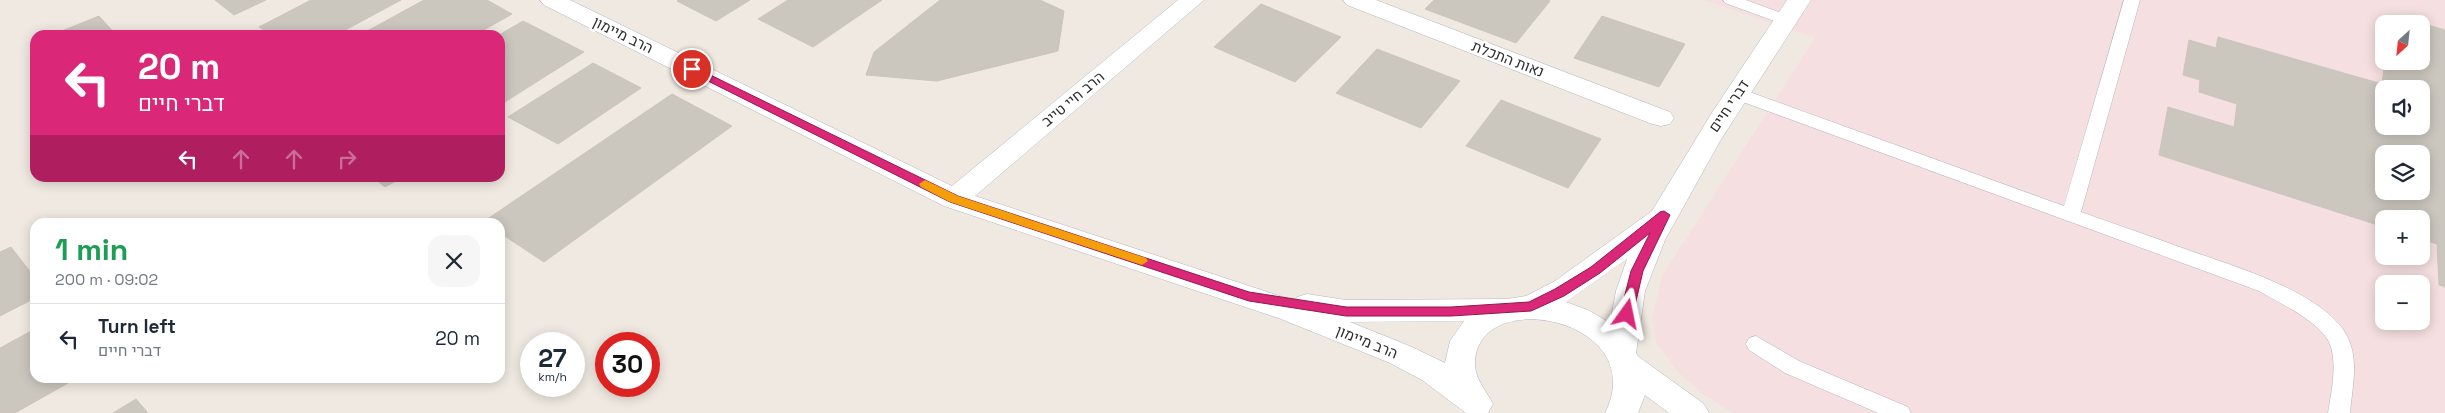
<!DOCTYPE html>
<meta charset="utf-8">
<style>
:root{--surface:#fff;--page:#f6f6f7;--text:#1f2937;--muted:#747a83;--line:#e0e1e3}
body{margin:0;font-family:"Space Grotesk",Heebo,sans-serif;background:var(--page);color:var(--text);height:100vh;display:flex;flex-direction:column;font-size:19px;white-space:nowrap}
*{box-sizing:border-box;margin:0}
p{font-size:16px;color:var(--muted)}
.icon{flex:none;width:28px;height:28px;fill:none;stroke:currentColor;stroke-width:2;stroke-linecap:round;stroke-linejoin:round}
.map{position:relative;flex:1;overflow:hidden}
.side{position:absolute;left:30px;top:218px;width:475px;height:165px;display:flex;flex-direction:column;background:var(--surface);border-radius:15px;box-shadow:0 2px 12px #0003}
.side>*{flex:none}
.guide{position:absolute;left:30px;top:30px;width:475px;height:152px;border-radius:15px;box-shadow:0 2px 12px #0003;background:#db2777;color:#fff;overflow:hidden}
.needle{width:32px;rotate:207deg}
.controls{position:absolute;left:2375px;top:15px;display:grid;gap:10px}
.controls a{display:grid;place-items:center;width:55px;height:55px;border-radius:10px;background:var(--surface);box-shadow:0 2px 12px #0003;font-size:25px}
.speed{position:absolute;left:520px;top:332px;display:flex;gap:10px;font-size:25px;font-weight:700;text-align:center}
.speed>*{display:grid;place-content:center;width:65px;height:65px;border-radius:50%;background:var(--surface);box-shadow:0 2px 12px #0003;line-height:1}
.speed small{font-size:12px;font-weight:400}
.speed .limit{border:8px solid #d22;background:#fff;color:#111}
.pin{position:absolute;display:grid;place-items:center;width:42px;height:42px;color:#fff;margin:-21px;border:2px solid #fff;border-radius:50%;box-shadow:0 1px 5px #0007}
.me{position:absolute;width:55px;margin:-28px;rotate:12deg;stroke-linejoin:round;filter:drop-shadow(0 0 4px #0008)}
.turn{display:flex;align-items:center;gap:18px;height:105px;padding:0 25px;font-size:22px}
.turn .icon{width:65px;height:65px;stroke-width:2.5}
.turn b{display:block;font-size:35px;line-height:42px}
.lanes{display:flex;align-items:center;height:48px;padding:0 25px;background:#0003;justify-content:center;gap:25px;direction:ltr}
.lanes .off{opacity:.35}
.round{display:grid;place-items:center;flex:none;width:52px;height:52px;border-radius:15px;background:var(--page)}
.headline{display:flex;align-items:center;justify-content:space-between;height:85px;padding:0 25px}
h1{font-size:30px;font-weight:800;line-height:38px;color:#1e9e55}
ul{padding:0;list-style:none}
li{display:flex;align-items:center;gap:15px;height:70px;padding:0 25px;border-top:1px solid var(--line)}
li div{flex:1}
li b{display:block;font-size:19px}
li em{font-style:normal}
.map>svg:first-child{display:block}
</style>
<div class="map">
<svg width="2445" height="413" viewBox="0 0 2445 413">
<rect width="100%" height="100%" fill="#efe9e1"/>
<path fill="#f5dfe0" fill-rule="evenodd" d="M1704,0H2445V413H1733L1703,394L1677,371L1656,342L1652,319L1662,276L1815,38ZM2384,24H2421V61H2384ZM2384,89H2421V126H2384ZM2384,154H2421V191H2384ZM2384,219H2421V256H2384ZM2384,284H2421V321H2384Z"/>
<g fill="#cbc7bf" stroke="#cbc5ba" fill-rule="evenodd">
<path d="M215,0H266L234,15Z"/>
<path d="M311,0H401L336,35H272L259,27Z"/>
<path d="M424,0H487L512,14L475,35H360Z"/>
<path d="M750,0L716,21L677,1L678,0Z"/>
<path d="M788,0H882L813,47L758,19Z"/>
<path d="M940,0H1040L1064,11L1058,51L937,81L866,75L874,52Z"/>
<path d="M1434,0H1547L1550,1L1516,43L1425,9Z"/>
<path d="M1261,4L1341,37L1295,82L1214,47Z"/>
<path d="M2393,15L2445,30V287L2439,285L2437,244L2421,239V219H2384V227L2159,155L2168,107L2234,127L2237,104L2199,92L2200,80L2183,75L2189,40L2216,48L2218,37L2382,84L2385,61H2421V24H2391ZM2384,89H2421V126H2384ZM2384,154H2421V191H2384Z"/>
<path d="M99,16L116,35H52Z"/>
<path d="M1602,16L1685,44L1659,87L1574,58Z"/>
<path d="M523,21L584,52L500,105L499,35Z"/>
<path d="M1377,49L1460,81L1421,128L1336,93Z"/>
<path d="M593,63L641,88L558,144L508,117Z"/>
<path d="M672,94L732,126L544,262L500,233V222H483Z"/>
<path d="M1501,100L1601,139L1568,188L1466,146Z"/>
<path d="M374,178H401L385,187Z"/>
<path d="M11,247L35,278V298L0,316V252Z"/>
<path d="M35,329V378H77L15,413H0V348Z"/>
<path d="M136,399L148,413H113Z"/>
</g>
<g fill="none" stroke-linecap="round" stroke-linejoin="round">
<defs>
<g id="service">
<path d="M1723,0H1746L1792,17L1794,20L1792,23H1780L1725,3Z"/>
<path d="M2124,0H2140L2081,212C2117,225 2153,237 2188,250C2233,266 2327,293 2348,338C2359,361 2352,389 2350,413H2328C2331,393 2337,368 2331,347C2324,323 2279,303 2259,291L1732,98L1729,94L1732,90H1744L2064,206Z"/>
<path d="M1756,336L1799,361L1908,407L1911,413H1878L1785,373L1749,350L1746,344L1749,338Z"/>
</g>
<g id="minor">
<path d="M540,0H570L952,186L1178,0H1204L975,196L1295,301L1297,297L1307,294L1346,300L1507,299L1526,296L1555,281L1652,211L1713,111L1787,0H1811L1720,141L1665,240L1645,291L1636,353L1639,357L1704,404L1709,413H1669L1645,395L1638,413H1605C1653,318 1472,283 1475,366C1476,380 1487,392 1493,404L1488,413H1466L1422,380L1390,363L1281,319L944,206L544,5ZM1627,259L1616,291L1610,323L1588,310L1566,302ZM1464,321L1450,341L1445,363L1412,347L1350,322Z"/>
<path d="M1343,0H1376L1670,112L1674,118L1670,124L1661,126L1652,124L1347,5Z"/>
</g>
</defs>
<use href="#service" stroke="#b4b7c1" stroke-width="1"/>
<use href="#minor" stroke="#b4b7c1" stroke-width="1"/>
<use href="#service" fill="#fff" fill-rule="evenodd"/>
<use href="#minor" fill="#fff" fill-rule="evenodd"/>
</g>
<path fill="#db2777" stroke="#8e194d" d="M692,66L958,196L1249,292L1346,307H1451L1529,302L1555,289L1591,267L1660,212L1664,211L1670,215L1643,271L1633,314L1627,319L1620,314L1631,271L1650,233L1600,273L1564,296L1531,311L1451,316H1346L1249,301L950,202L688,71L687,69Z"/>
<path fill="#f59e0b" d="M925,180L958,196L1146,258L1148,261L1142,265L950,202L921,187L919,184Z"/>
<g text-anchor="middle" stroke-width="5" stroke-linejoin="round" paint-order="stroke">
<g font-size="15" fill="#2e2e2e" stroke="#fff">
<text transform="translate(623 35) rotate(26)" y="5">הרב מיימון</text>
<text transform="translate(1508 59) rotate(21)" y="5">נאות התכלת</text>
<text transform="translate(1073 99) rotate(-40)" y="5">הרב חיי טייב</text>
<text transform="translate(1729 106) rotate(-56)" y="5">דברי חיים</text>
<text transform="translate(1367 342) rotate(22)" y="5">הרב מיימון</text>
</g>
</g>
</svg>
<div class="controls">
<a><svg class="needle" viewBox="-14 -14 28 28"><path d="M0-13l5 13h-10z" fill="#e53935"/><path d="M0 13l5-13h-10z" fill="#747a83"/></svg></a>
<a><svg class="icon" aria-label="sound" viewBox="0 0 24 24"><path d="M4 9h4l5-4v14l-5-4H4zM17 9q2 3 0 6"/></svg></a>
<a><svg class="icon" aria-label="layers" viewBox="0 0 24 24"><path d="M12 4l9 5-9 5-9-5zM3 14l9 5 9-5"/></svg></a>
<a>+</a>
<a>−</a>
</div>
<div class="speed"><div>27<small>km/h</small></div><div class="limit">30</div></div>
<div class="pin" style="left:692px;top:69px;background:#d93025"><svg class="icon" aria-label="arrive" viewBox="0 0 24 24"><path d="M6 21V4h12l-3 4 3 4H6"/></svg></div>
<svg class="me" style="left:1627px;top:314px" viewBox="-20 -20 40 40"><path d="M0-17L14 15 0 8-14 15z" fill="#db2777" stroke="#fff" stroke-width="4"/></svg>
<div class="guide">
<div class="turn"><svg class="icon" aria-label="left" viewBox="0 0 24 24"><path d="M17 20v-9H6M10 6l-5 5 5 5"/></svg><div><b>20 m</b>דברי חיים</div></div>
<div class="lanes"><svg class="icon" aria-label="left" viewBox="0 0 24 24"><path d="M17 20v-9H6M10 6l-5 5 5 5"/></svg><svg class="icon off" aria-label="ahead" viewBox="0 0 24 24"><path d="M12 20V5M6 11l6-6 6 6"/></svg><svg class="icon off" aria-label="ahead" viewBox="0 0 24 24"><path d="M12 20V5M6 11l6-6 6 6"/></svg><svg class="icon off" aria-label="right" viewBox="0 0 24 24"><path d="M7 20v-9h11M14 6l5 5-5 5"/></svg></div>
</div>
<section class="side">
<div class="headline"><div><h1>1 min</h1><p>200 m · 09:02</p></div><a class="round"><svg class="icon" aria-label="close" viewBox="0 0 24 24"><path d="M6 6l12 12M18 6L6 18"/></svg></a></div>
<ul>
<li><svg class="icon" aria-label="left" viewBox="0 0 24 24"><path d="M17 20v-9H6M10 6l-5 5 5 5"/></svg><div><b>Turn left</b><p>דברי חיים</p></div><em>20 m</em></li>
</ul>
</section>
</div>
